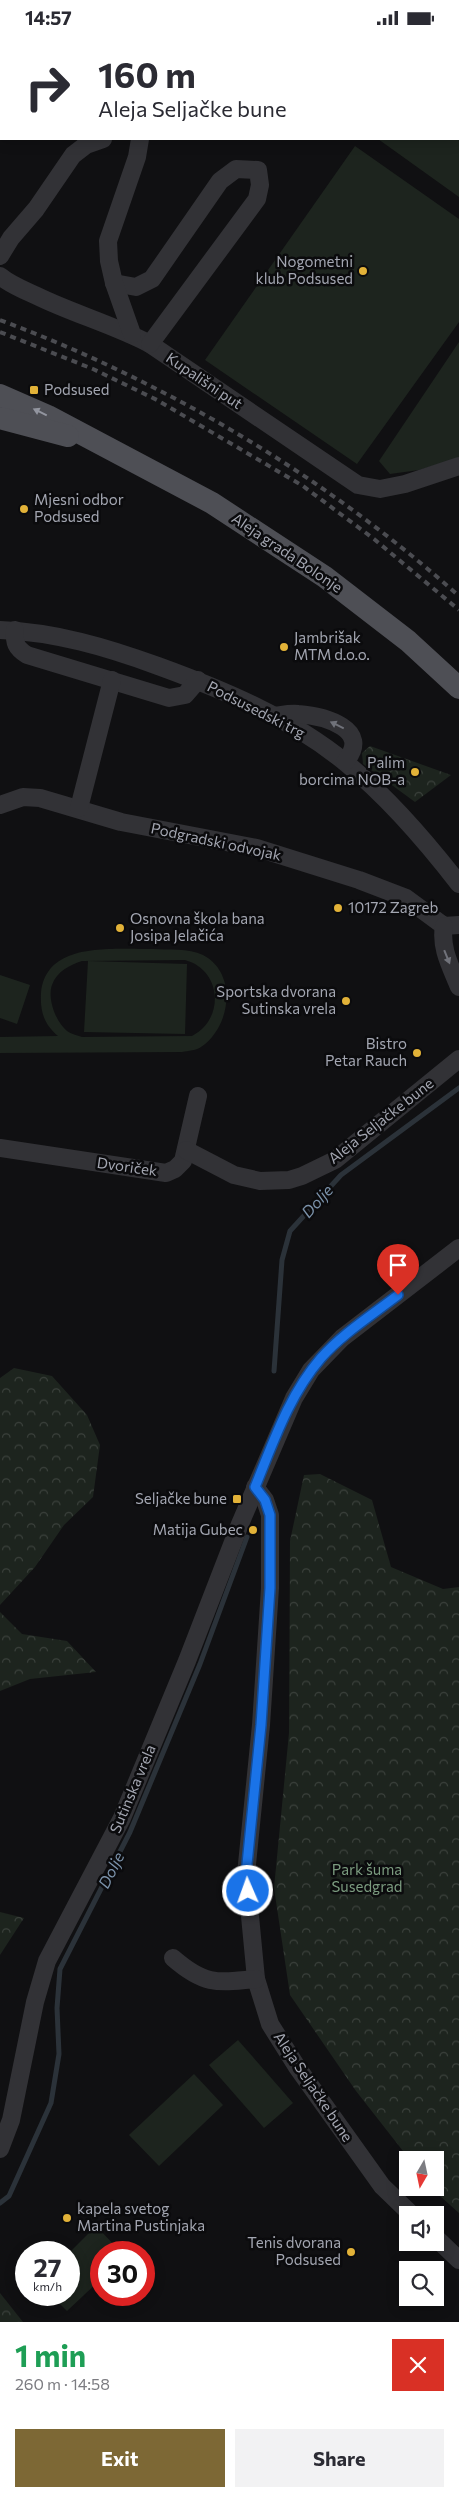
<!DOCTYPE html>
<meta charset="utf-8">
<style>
:root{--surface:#fff;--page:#f2f2f3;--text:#2b2b33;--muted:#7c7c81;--accent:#7d6835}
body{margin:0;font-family:Commissioner,sans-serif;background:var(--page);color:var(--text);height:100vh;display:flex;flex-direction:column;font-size:19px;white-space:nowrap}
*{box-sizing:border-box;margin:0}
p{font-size:16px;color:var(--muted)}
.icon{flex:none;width:28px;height:28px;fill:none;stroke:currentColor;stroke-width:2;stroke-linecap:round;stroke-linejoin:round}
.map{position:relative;height:2287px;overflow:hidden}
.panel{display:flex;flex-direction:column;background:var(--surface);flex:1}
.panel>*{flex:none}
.banner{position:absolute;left:0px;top:0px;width:460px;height:105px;box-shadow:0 2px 12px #0003;background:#fff;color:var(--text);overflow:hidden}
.needle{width:32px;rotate:189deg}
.fabs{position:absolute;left:399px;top:2116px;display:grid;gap:10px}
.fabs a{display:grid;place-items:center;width:45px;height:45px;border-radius:0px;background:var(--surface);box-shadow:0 2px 12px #0003;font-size:25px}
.speed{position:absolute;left:15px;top:2206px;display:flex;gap:10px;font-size:25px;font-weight:700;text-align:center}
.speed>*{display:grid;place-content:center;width:65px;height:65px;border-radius:50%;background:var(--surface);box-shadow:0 2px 12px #0003;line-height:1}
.speed small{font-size:12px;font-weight:400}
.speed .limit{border:8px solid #d22;background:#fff;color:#111}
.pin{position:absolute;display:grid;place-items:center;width:42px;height:42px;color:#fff;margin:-51px -21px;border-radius:50% 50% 50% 0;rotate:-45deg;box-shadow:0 0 5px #0007}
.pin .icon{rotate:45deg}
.me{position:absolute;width:55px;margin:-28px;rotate:358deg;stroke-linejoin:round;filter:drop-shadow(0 0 4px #0008)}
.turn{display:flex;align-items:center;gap:18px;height:105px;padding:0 15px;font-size:22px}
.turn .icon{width:65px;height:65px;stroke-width:2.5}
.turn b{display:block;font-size:35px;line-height:42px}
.round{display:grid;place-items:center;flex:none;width:52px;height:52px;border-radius:0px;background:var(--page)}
.head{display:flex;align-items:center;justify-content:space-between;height:85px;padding:0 15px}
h1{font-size:30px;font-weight:700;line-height:38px;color:#1e9e55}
.button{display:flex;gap:10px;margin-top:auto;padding:10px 15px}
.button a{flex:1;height:58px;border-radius:0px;background:var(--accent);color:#fff;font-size:20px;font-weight:700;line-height:58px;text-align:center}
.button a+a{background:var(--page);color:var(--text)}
.status{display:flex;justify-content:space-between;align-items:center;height:35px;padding:0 25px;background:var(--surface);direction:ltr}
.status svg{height:14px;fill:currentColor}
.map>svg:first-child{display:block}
</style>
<div class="status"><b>14:57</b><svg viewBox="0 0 49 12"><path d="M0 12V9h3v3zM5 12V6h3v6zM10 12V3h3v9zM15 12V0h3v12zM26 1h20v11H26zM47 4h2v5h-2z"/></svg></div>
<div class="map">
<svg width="459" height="2287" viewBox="0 0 459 2287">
<defs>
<pattern id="forest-crowns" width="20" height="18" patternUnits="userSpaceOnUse" patternTransform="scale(1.25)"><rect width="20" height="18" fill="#1d241e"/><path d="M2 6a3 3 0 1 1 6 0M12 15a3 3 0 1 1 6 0" fill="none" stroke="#3b413c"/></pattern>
</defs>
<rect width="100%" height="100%" fill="#101012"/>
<g fill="#1d241e" fill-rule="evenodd">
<path d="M446,0H459V162L378,104H459V1H443Z"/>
<path d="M355,111L459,184V287L357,429L205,325Z"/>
<path d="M459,307V423L419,435L390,439L379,426Z"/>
<path d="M153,914C169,915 188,913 203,920C238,938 231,992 201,1012C197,1015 188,1016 182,1017L0,1018V1002L58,1001C44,989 40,977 41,958C46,905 116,915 153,914ZM185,925C222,935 225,984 192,1001L82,1002C77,1000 71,999 67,996C56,987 47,964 52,950C57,936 70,930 82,926Z"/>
<path d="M88,926L187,929L185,999L84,997Z"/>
<path d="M0,940L30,950L17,989L0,983Z"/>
<path d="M238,2005L293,2068L264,2093L209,2030Z"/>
<path d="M194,2039L223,2070L159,2131L129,2100Z"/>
<path d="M96,2191L121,2217L101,2218V2244L67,2276L51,2260H69V2218Z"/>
</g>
<g fill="url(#forest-crowns)">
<path d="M370,711L451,740L415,767L363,729L362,718Z"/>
<path d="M14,1333L52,1341L87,1380L100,1410L93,1462L64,1490L35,1532L0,1570V1343Z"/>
<path d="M320,1439L372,1465L391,1532L443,1554L459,1552V2178L431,2153L435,2152V2125H410L356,2056L290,1960L274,1853L289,1698L290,1506L304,1440Z"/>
<path d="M0,1577L22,1599L67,1606L96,1637L30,1644L0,1656Z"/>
<path d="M0,1877L24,1883L0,1920Z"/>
<path d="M0,2258L23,2287H0Z"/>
</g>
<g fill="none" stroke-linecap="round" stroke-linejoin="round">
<g stroke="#2b3239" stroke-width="5">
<path d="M274,1336L282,1225L290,1196L341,1140L459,1053"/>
<path d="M0,2168L9,2161L51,2068L59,2019L57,1973L60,1934L130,1797L200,1629L247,1502"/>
</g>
<g stroke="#323236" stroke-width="18">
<path d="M0,221L11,203L36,174L73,120L86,110L103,104"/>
<path d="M0,241C11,250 24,255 37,261C74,279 114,290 150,309L358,450L380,454L405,449L459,431"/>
<path d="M114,248L136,252L152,244L220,146L236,134L258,135L260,150L257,164L150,309"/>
<path d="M132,299L114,248L109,226L108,206L137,122L140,104"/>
<path d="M0,595C55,597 106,612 158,631C224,655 291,683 346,728C389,763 425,805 459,849"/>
<path d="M15,595C14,608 16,613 27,620L169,663L185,660L198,645"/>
<path d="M274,681C282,680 290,678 298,679C324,681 373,694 345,727"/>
<path d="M0,770L23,762L40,763L121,787L257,813L359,845L406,863L444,891L459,890"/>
<path d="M79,773L112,645"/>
<path d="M444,891C440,913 451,932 459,952"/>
<path d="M0,1113L166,1138L175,1134L183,1126L198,1061"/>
<path d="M186,1115L234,1140L260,1146L289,1145L302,1141L335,1125L459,1024"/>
<path d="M255,1452L265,1465L270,1480V1553L261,1690L246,1839L256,1944L270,1989L297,2032L382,2151L412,2180"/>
<path d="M173,1923C204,1950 216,1948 256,1944"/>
<path d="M0,2114L11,2085L35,1967L47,1926L122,1783L187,1626L240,1489L294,1363L311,1335L342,1303L459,1213"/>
<path d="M435,2202L459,2225"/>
</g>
<g stroke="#4e4f55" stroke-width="22">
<path d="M114,0L116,1"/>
<path d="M356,1L360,0"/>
<path d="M0,81H1"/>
<path d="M0,360L48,381L212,468L325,542L408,606L459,653"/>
<path d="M0,383L68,401"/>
</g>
<g stroke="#4b4c51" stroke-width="4" stroke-dasharray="6 5" stroke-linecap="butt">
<path d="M0,285C169,348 324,441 459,561"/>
<path d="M0,297L93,334L157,365L303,451L374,504L459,575"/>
</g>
</g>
<defs><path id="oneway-solid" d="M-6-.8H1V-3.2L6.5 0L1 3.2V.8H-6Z" transform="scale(1.25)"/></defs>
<use fill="#92959f" href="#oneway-solid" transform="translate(40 377) rotate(-154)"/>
<g fill="#70727a">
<use href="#oneway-solid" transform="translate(337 690) rotate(-154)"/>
<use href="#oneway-solid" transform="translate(447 922) rotate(68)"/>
</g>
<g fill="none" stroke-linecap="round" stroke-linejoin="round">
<defs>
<path id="route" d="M248,1856L246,1839L261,1690L270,1553V1480L265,1465L255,1452C273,1408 289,1360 321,1323C342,1299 372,1280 398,1260"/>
</defs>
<use href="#route" stroke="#114b97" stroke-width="12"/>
<use href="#route" stroke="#1a73e8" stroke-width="9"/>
</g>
<g fill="#e2b238" stroke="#0b0b0d" stroke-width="2">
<circle cx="363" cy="236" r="5"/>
<rect x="29" y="350" width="10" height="10" rx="2.5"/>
<circle cx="24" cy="474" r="5"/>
<circle cx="284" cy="612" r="5"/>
<circle cx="415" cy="737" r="5"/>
<circle cx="338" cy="873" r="5"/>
<circle cx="120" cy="893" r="5"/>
<circle cx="346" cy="966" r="5"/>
<circle cx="417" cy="1018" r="5"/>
<rect x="232" y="1459" width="10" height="10" rx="2.5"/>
<circle cx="253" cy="1495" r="5"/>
<circle cx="67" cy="2183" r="5"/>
<circle cx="351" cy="2217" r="5"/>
</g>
<g text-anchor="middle" stroke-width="5" stroke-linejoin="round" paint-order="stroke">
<g font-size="15" fill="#a3a6b1" stroke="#0b0b0d" text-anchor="end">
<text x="353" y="232">Nogometni<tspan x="353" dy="17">klub Podsused</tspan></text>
<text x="44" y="360" text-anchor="start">Podsused</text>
<text x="34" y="470" text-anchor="start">Mjesni odbor<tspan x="34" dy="17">Podsused</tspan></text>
<text x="294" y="608" text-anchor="start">Jambrišak<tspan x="294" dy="17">MTM d.o.o.</tspan></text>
<text x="405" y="733">Palim<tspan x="405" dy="17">borcima NOB-a</tspan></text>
<text x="348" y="878" text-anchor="start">10172 Zagreb</text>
<text x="130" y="889" text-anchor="start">Osnovna škola bana<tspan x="130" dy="17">Josipa Jelačića</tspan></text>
<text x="336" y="962">Sportska dvorana<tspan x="336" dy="17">Sutinska vrela</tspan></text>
<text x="407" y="1014">Bistro<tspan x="407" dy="17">Petar Rauch</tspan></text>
<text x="227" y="1469">Seljačke bune</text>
<text x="243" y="1500">Matija Gubec</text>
<text x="77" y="2179" text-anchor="start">kapela svetog<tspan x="77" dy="17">Martina Pustinjaka</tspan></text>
<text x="341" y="2213">Tenis dvorana<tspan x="341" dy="17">Podsused</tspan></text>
</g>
<g font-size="15" fill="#a3a6b1" stroke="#0b0b0d">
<text transform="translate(204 346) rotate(34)" y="5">Kupališni put</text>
<text transform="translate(287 518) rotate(34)" y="5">Aleja grada Bolonje</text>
<text transform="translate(256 675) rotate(27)" y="5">Podsusedski trg</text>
<text transform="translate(216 807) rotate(12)" y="5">Podgradski odvojak</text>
<text transform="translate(381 1086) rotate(-38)" y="5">Aleja Seljačke bune</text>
<text transform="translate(127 1132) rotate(8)" y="5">Dvoriček</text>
<text transform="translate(133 1754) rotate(-67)" y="5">Sutinska vrela</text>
<text transform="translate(313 2052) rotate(56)" y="5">Aleja Seljačke bune</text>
</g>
<g font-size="15" fill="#7b9b7f" stroke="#0b0b0d">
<text x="367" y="1840">Park šuma<tspan x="367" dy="17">Susedgrad</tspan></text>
</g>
<g font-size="16" font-style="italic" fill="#7b92aa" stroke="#0b0b0d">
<text transform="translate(317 1166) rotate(-48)" y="6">Dolje</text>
<text transform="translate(111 1835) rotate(-63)" y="6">Dolje</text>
</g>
</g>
</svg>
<div class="fabs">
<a><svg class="needle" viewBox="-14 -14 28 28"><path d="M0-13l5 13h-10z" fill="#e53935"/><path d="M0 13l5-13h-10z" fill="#7c7c81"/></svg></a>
<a><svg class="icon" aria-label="sound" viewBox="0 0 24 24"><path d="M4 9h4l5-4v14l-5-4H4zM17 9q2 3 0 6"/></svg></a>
<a><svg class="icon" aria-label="search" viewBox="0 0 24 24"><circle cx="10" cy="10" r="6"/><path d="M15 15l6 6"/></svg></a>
</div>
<div class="speed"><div>27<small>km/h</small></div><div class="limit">30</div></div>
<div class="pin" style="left:398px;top:1260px;background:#d93025"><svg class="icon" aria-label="arrive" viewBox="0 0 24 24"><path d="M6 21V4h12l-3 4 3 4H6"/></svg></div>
<svg class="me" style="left:248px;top:1856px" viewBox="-20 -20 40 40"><circle r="17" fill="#1a73e8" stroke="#fff" stroke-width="3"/><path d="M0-11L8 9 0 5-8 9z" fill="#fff"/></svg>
<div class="banner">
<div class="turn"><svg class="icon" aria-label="right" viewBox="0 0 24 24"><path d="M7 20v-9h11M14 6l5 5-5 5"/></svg><div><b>160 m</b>Aleja Seljačke bune</div></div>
</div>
</div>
<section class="panel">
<div class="head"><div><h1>1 min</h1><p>260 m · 14:58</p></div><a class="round" style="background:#d93025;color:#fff"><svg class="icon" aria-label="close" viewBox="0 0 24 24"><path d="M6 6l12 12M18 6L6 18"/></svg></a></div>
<div class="button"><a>Exit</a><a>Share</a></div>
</section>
